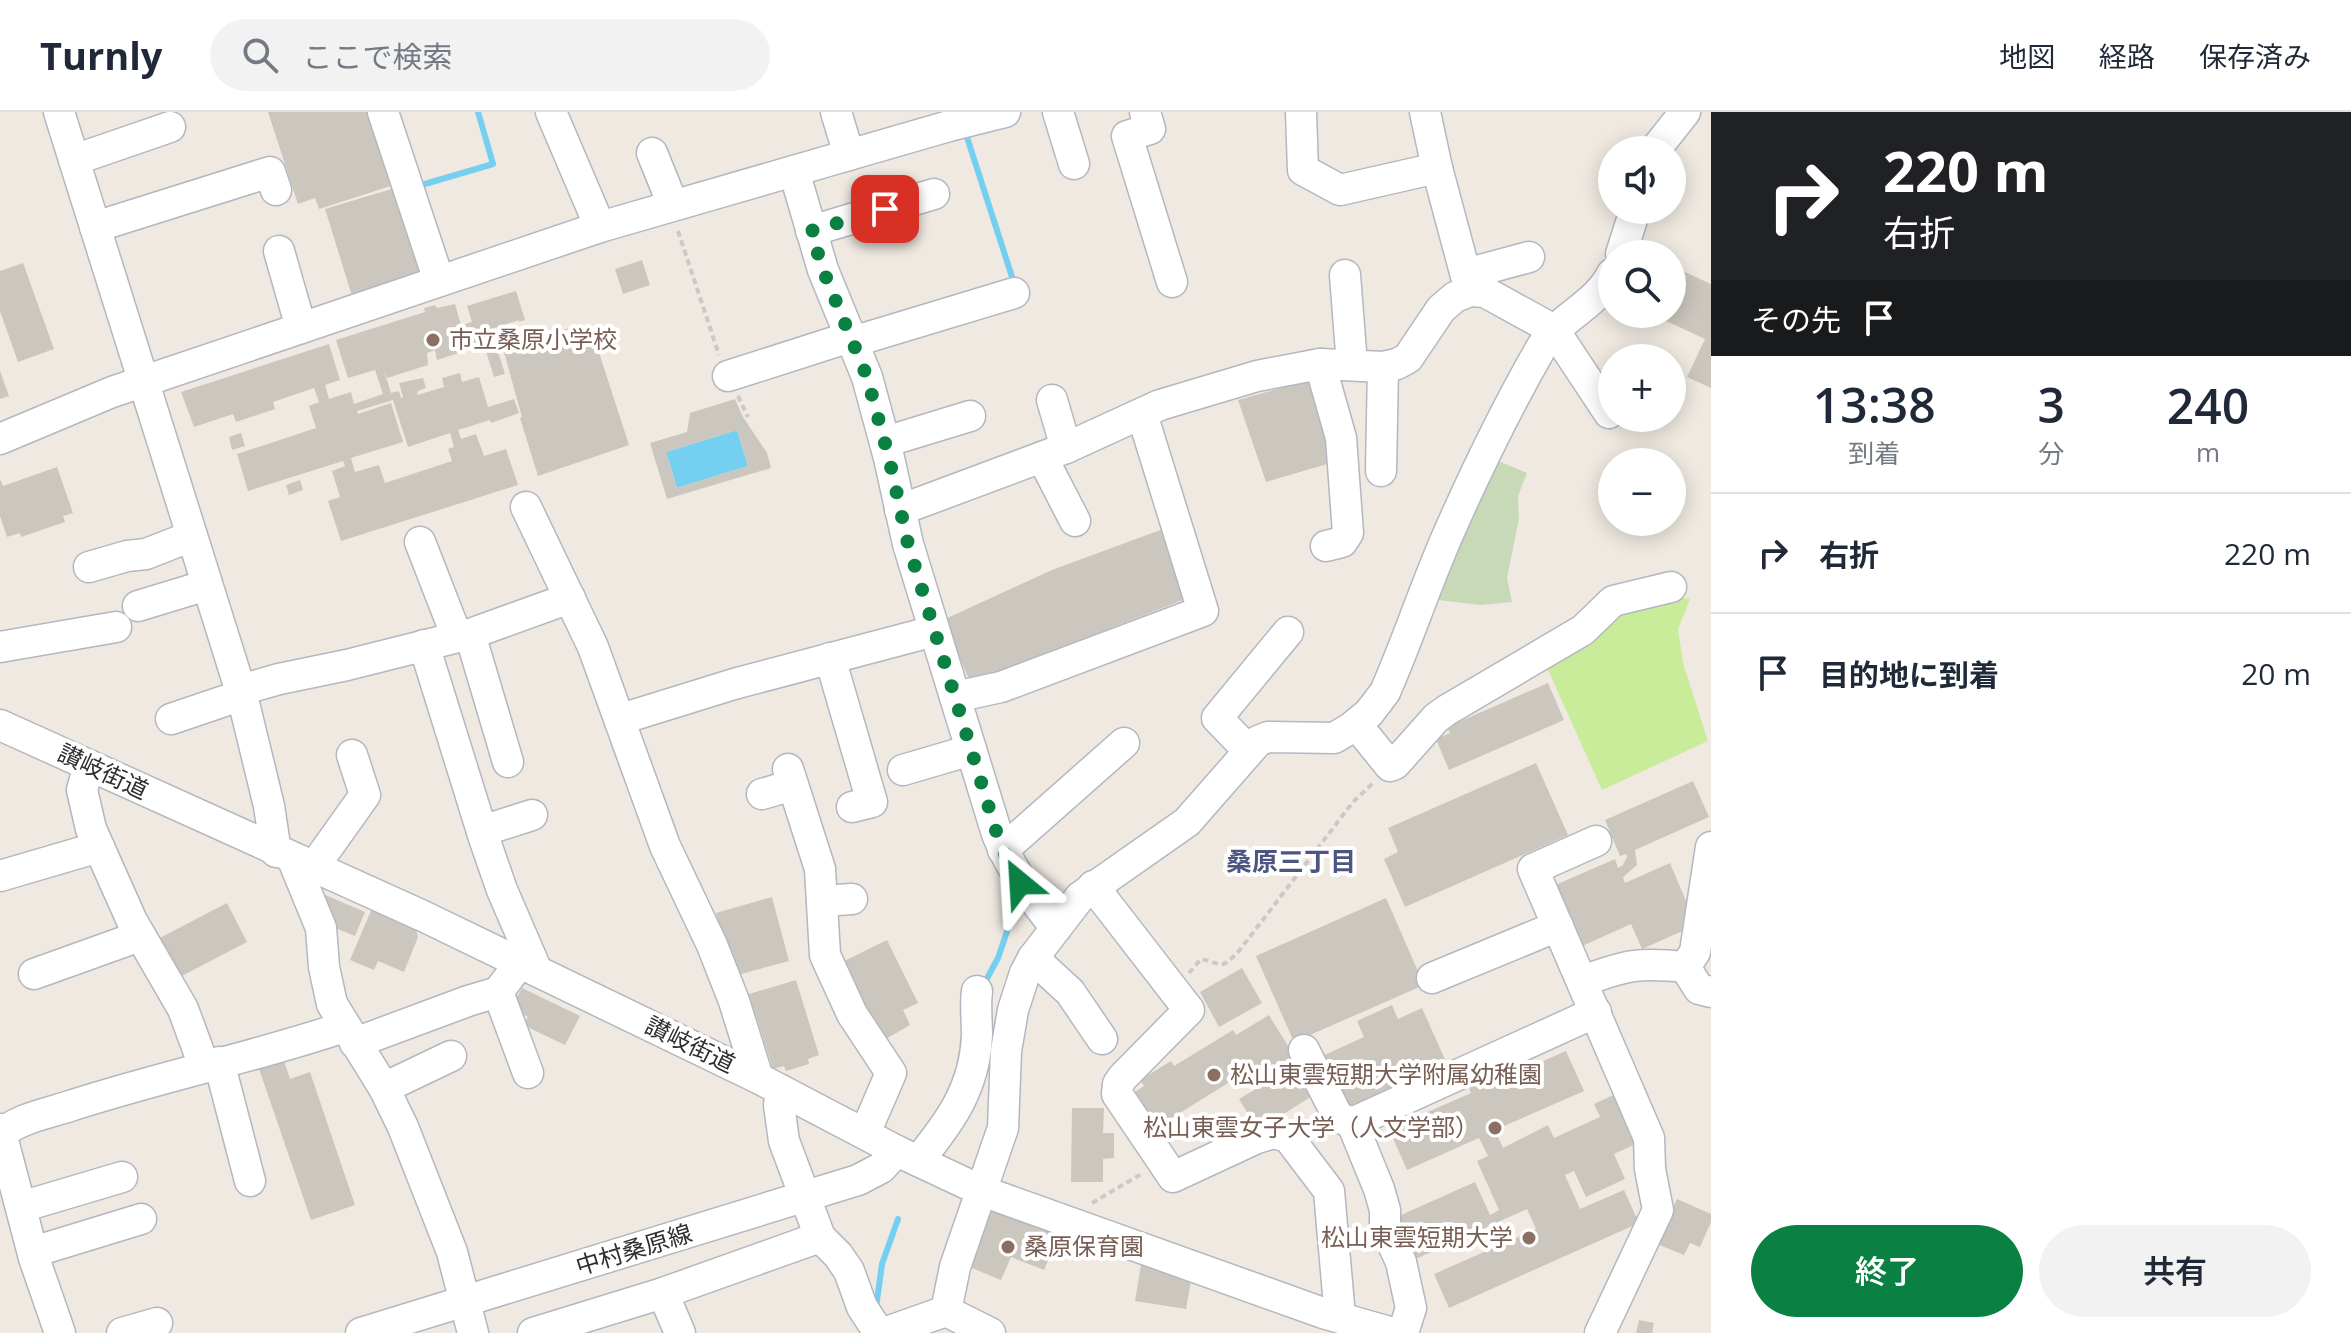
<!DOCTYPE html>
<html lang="ja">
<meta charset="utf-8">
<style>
:root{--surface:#fff;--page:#f2f2f3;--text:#1f2937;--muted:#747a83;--line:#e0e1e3;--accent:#0b8043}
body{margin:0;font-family:"Open Sans","Noto Sans JP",sans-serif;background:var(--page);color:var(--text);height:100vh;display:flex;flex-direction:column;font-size:30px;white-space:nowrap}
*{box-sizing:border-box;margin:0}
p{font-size:26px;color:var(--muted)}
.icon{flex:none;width:44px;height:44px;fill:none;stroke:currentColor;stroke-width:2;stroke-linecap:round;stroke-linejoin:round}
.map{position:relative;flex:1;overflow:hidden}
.panel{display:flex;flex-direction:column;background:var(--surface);width:640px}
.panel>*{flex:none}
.top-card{background:#202124;color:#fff;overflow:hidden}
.buttons{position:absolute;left:1598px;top:24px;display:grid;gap:16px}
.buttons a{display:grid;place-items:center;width:88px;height:88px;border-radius:50%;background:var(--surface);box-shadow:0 4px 20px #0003;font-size:40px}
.pin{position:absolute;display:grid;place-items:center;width:68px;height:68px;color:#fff;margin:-34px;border-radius:16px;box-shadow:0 4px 12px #0006}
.me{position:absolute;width:88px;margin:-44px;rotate:333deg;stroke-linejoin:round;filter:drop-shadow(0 0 6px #0008)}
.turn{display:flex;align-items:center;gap:28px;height:168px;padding:0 40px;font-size:36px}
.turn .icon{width:104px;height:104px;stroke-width:2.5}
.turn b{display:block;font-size:56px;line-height:68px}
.then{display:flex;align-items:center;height:76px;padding:0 40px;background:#0003;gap:16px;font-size:30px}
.eta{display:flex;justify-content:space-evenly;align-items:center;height:136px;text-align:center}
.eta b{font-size:48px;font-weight:600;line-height:56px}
.button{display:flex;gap:16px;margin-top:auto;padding:16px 40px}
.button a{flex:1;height:92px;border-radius:48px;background:var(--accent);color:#fff;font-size:32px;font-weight:600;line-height:92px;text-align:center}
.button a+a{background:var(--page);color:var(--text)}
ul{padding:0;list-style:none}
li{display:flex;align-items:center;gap:24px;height:120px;padding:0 40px;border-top:2px solid var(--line)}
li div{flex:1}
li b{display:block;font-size:30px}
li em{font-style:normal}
header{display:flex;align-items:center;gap:48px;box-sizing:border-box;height:112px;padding:0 40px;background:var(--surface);border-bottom:2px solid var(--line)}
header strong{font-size:38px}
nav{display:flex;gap:44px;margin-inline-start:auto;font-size:28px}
.search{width:560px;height:72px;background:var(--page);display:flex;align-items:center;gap:20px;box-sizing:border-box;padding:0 28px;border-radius:44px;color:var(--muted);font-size:30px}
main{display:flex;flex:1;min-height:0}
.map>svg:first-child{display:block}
</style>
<header>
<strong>Turnly</strong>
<div class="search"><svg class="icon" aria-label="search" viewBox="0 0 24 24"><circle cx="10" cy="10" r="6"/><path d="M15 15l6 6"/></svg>ここで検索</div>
<nav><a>地図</a><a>経路</a><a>保存済み</a></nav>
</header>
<main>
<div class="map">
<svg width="1711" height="1221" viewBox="0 0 1711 1221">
<rect width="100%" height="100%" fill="#efe9e1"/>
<path fill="#c8d9b8" d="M1491,346L1527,361L1518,384L1519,407L1507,466L1512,490L1480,493L1430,487Z"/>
<path fill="#c9ec9a" d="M1672,484L1690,487L1678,517L1683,551L1708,629L1602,678L1545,551L1611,500Z"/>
<path fill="#75cff0" d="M737,318L748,354L677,376L666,340Z"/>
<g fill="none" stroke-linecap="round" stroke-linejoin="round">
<g stroke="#75cff0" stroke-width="6">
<path d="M965,19L1014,171"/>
<path d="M418,74L493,52L478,0"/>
<path d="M984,872L998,846L1016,793L1007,772"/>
<path d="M876,1196L882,1152L898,1107"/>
</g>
</g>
<g fill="#cbc7bf" fill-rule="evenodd">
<path d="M268,0H377L400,71L319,97L315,86L298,92Z"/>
<path d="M398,75L424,159L405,164L407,170L353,187L325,97Z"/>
<path d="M642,148L650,173L623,182L615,157Z"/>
<path d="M23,151L54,237L18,250L0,199V159Z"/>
<path d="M1674,155L1711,172V276L1687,265L1705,227L1651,202H1672Z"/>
<path d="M516,179L525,208L519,210V208L491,217L505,262L494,265L484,233L437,248L435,238L427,241L428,253L387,266L383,255L391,281L399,279L401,286L403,285L399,271L423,266L426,276L418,279L417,283L444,275L442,266L460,261L462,270L479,265L488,295L514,287L519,301L491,311L490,308L458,318L461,327L476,322L484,344L506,337L518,373L341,429L328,389L340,385L332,359L345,354L343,349L248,379L237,342L316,316L309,294L319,290L314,276L273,290L275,297L236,310L233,302L194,315L181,280L329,232L340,268L325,273L329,287L351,280L354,292L383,282L375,258L348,266L336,228L425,200L424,196L435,193L437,196L455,192L461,213L472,210L467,194ZM393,288L408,335L450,321L454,335L448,337L452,349L385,371L379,353L355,360L351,346L403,330L391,291L358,302L357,299Z"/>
<path d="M582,212L585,222H593L629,333L538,364L520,306L522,305L503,237Z"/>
<path d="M0,259L9,284L0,287Z"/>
<path d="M1313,267L1334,350L1266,370L1238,288Z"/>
<path d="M735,287L743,305L767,341L771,356L667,387L650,331L687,320L690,301ZM737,318L748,354L677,376L666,340Z"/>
<path d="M241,321L245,334L232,338L229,325Z"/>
<path d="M57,355L73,401L63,404L65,410L21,425L20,421L7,425L0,404V367L3,374Z"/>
<path d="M300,368L303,378L289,383L286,373Z"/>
<path d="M1163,417L1188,486L1075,530L972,574L943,508L1052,458Z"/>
<path d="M1548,571L1564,608L1449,658L1436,627L1450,621L1447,615Z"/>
<path d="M1536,651L1568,723L1405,795L1384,747L1398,740L1388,716Z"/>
<path d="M1693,669L1709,705L1635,738L1637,753L1623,765L1625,771L1670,751L1696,813L1642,837L1631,812L1580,835L1553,774L1615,747L1618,756L1623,753L1627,745L1626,742L1620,744L1605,708Z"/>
<path d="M316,779L365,800L355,824L328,813Z"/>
<path d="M772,785L789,849L734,864L716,801Z"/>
<path d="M1386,786L1424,873L1294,930L1256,844Z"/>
<path d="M227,791L247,830L174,868L154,829Z"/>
<path d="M373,794L414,811L418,825L404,860L378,849L374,858L350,848Z"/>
<path d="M887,828L918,891L903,898L910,913L879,931L838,852Z"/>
<path d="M1242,856L1262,891L1219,915L1200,880Z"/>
<path d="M796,868L819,943L808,947L809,952L786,959L784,954L773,957L749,882Z"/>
<path d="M522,876L580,904L565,933L523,913L528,905L511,897Z"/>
<path d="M1392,893L1398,907L1422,896L1447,952L1343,998L1320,945L1364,925L1357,909Z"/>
<path d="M1269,903L1317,981L1258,1018L1239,987L1259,975L1249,958L1154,1017L1132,982L1144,974L1140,968L1171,949L1174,954L1233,918L1236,923Z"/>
<path d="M1566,939L1584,979L1495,1018L1503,1036L1548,1013L1554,1026L1600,1005L1594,992L1620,980L1642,1029L1614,1042L1625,1067L1586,1085L1574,1059L1565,1063L1580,1097L1624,1078L1639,1111L1449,1196L1434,1162L1536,1117L1527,1097L1411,1149L1392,1107L1475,1070L1490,1103L1499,1098L1477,1049L1488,1044L1479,1026L1407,1058L1389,1017L1471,981L1463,962L1498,946L1507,965Z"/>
<path d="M283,946L290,967L310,960L355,1093L311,1108L258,954Z"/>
<path d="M1072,996H1104L1103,1021H1114V1046L1103,1047V1070H1071Z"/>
<path d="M1677,1087L1711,1102V1110L1700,1135L1690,1131L1684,1143L1657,1132Z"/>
<path d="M992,1095L1059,1123L1044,1158L1011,1145L1001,1168L967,1154Z"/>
<path d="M1141,1153L1191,1169L1186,1197L1135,1189Z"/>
<path d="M1639,1208L1654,1211L1652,1221H1636Z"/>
</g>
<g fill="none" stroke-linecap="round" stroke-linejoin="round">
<defs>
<g id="minor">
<path d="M59,0L242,583L269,694L276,740"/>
<path d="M383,0L439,169"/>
<path d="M551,0L600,115"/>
<path d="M836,0L849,43"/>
<path d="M1058,0L1074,52"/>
<path d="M1145,0L1150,17L1127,24L1172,170"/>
<path d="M1301,0L1303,58L1340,78L1437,56"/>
<path d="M1425,0L1437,56L1470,179"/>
<path d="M1655,38L1685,0"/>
<path d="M652,41L673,93"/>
<path d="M74,48L170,15"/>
<path d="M794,59L823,158L867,265L889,346L908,432L997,722C1012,760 1031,785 1056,816"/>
<path d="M95,115L270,60L276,78"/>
<path d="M811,119L934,82"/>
<path d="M279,139L301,216"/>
<path d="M1621,142L1635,98"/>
<path d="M1466,162L1529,145"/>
<path d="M1345,163L1352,253"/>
<path d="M852,230L1014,181"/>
<path d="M1320,252L1341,326L1348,421L1342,430L1326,434"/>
<path d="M728,264L850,225"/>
<path d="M1052,288L1066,336"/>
<path d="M0,327L112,280L600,115L949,14L1005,0"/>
<path d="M885,330L970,304"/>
<path d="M1042,345L1075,409"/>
<path d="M1381,359L1383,255"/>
<path d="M526,395L593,535L665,734L712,833L734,889L758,966"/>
<path d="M900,398L1066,336L1160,293L1257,264L1320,252L1383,255L1397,252L1408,246L1441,197L1455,185L1470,179L1485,180L1554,218L1609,301L1612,299"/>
<path d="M420,430L457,525"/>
<path d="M89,455L127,444L146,442L192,424"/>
<path d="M138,494L207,473"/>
<path d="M470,522L508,650"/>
<path d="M424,533L484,726L502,778L537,859"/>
<path d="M0,535L116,515"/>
<path d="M830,546L872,690L852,695"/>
<path d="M240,578L279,567L347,553L470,522L570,486"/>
<path d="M955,585L1001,575L1203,499L1142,302"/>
<path d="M171,607L242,583"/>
<path d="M621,607L734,572L934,519"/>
<path d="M1356,612L1390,654L1395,652L1436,606L1447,598L1583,518L1613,489L1671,475"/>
<path d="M0,613L423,804L758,966L897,1039L982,1079L1323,1201L1393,1221"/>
<path d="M1248,638L1217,606L1288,520"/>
<path d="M89,653L82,678L91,717L132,809L183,897L204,954"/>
<path d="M788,657L820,757L825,843L852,902L891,961L865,1021"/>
<path d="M903,658L971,638"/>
<path d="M762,682L793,673"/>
<path d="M482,719L532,703"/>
<path d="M1596,729L1533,757L1649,1026L1650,1057L1658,1098L1600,1221"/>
<path d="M1003,738L1124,631"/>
<path d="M293,748L321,816L324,855L332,892L384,976L403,1015L452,1140L473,1221"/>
<path d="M313,756L365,683L352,643"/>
<path d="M0,764L99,735"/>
<path d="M1093,774L1189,898L1123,965L1118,972L1117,982L1173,1065L1257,1026L1274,1021L1288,1025L1329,1079L1340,1205"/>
<path d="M822,789L852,787"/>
<path d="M1033,846L1070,880L1102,927"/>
<path d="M1685,855L1695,840L1711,735"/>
<path d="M34,862L140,824"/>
<path d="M1432,866L1558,814"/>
<path d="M1583,869C1626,853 1639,850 1685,855L1699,877L1711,880"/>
<path d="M498,880L528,961"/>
<path d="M355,931L468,889L498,880L520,851"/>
<path d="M1304,938L1338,1005L1352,1011"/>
<path d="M219,950L250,1069"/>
<path d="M384,976L451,944"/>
<path d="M781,978L779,993L784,1029L820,1125L838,1143L849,1159L862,1195L879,1221"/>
<path d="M0,1017L34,1146L60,1221"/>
<path d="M0,1023C18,1006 50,1001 73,993C163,964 255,945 344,915"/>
<path d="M918,1049C950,1010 975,976 977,923C977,908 975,894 977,879"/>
<path d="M21,1095L122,1065"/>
<path d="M33,1140L141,1107"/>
<path d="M663,1181L680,1221"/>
<path d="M122,1221L157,1211"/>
<path d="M361,1221L858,1068L881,1056L897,1039"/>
<path d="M533,1221L663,1181L820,1125"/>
<path d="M884,1221L946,1199"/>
<path d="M990,1221L946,1199L955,1155L1003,1016L1006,939L1013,898L1025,861L1033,846L1080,785L1187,710L1258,629L1268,625L1334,626L1351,616L1369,601L1385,580C1407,530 1424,478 1446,427C1474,363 1506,297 1541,236C1559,205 1596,194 1612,162"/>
<path d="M1403,1221L1411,1196L1401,1150L1385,1115V1098L1379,1077L1352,1011L1596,900"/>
</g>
</defs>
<use href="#minor" stroke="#b4b7c1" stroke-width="33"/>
<g stroke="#c9c9c9" stroke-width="4" stroke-dasharray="6 4" stroke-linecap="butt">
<path d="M678,119L719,243"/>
<path d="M738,284L748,305"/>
<path d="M1189,861L1201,847C1224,852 1219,859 1239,839L1353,690L1373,671"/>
<path d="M1092,1091L1143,1061"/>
</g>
<use href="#minor" stroke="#fff" stroke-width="30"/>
</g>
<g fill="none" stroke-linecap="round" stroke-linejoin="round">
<path stroke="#0b8043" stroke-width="14" stroke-dasharray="0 25.2" d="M885,97L811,119L823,158L867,265L889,346L908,432L997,722L1009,752L1020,771"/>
</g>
<g fill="#8d6e63" stroke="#fff" stroke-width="3">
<circle cx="433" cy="228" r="8"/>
<circle cx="1214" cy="963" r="8"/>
<circle cx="1495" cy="1016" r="8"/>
<circle cx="1529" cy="1126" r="8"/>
<circle cx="1008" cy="1135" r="8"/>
</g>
<g text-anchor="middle" stroke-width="8" stroke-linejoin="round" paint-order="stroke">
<g font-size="24" fill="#785e54" stroke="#fff" text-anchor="start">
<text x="449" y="236">市立桑原小学校</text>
<text x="1230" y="971">松山東雲短期大学附属幼稚園</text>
<text x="1479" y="1024" text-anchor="end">松山東雲女子大学（人文学部）</text>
<text x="1513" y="1134" text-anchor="end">松山東雲短期大学</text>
<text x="1024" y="1143">桑原保育園</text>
</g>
<g font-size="24" fill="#2e2e2e" stroke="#fff">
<text transform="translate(103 660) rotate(25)" y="8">讃岐街道</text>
<text transform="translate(690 933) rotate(26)" y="8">讃岐街道</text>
<text transform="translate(634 1138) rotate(-17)" y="8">中村桑原線</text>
</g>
<g font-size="26" font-weight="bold" fill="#4d5680" stroke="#fff">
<text x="1291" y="759">桑原三丁目</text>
</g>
</g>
</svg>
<div class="buttons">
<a><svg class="icon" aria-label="sound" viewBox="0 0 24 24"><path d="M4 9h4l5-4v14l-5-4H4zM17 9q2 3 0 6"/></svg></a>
<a><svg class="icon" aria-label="search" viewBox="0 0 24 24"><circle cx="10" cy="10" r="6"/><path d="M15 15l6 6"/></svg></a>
<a>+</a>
<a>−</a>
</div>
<div class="pin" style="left:885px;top:97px;background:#d93025"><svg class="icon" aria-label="arrive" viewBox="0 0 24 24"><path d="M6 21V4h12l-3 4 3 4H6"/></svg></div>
<svg class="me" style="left:1020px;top:771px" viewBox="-20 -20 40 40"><path d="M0-17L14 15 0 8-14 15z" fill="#0b8043" stroke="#fff" stroke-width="4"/></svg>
</div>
<section class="panel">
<div class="top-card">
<div class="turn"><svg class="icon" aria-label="right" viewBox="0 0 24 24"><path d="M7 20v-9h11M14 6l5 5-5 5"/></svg><div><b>220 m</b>右折</div></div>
<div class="then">その先<svg class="icon" aria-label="arrive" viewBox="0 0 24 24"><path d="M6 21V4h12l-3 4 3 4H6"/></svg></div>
</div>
<div class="eta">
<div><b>13:38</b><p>到着</p></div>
<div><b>3</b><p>分</p></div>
<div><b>240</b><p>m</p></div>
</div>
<ul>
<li><svg class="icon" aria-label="right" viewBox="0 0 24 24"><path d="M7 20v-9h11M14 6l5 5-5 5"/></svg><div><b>右折</b></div><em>220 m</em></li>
<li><svg class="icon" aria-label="arrive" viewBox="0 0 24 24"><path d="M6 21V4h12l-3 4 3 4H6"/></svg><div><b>目的地に到着</b></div><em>20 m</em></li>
</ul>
<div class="button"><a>終了</a><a>共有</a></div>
</section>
</main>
